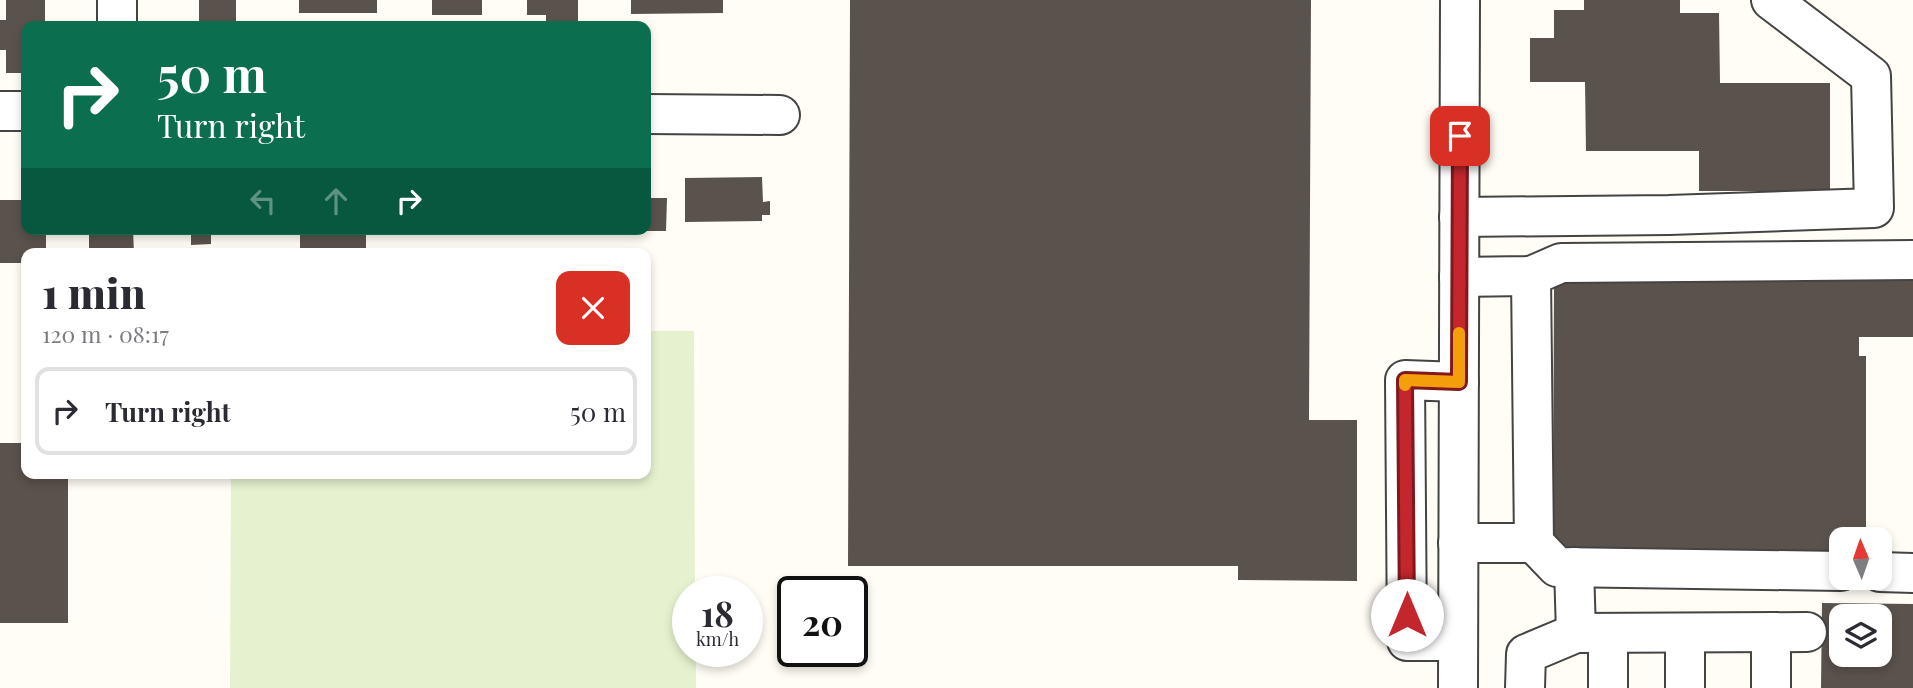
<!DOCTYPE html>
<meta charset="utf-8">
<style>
:root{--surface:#fff;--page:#f2f2f3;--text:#2b2b33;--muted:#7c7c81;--line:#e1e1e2}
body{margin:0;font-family:"Playfair Display",serif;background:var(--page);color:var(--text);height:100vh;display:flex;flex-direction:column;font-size:26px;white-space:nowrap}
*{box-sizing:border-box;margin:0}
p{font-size:23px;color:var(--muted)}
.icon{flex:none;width:38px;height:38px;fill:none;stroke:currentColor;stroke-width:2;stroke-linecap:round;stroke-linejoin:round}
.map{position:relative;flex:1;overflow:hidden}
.details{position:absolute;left:21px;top:248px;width:630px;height:231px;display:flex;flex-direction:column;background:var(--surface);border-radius:14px;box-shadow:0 4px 10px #0003}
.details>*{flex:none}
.top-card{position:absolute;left:21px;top:21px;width:630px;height:214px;border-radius:14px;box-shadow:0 4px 10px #0003;background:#0b6e4f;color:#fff;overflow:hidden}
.needle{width:46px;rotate:358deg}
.tools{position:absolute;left:1829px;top:527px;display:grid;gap:14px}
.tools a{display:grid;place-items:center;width:63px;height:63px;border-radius:14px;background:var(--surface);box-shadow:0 4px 10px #0003;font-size:35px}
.speed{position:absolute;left:672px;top:576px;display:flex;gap:14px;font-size:35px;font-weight:700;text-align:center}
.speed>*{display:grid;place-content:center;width:91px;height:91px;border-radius:50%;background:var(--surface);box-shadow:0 4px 10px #0003;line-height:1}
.speed small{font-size:18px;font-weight:400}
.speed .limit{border:4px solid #111;border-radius:10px;background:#fff;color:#111}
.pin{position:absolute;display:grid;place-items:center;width:60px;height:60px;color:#fff;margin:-30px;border-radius:14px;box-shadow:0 4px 10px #0006}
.me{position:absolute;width:77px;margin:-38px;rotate:0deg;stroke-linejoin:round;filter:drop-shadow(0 0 5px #0008)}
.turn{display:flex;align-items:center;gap:24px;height:147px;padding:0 21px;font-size:32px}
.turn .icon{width:91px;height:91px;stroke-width:2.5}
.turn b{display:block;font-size:49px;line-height:60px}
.lanes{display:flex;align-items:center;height:66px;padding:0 21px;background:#0003;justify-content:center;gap:35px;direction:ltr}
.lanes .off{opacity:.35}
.round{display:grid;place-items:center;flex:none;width:74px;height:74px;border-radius:14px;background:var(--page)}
.overview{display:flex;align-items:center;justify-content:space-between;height:119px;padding:0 21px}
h1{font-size:42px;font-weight:800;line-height:52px}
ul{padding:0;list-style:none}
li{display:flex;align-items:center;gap:21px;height:88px;margin:0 14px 10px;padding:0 7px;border:4px solid var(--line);border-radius:14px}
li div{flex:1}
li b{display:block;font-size:26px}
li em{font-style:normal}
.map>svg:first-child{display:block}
</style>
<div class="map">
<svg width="1913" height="688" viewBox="0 0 1913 688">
<rect width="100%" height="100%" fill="#fffdf5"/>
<path fill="#e6f2cf" d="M646,331H694L695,591L688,592V651H696V688H230L231,474H646Z"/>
<g fill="#5a524d" fill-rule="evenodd">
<path d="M6,0H45V26H26V73H6V50H0V20H6Z"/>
<rect x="199" y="0" width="37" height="26"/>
<rect x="299" y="0" width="78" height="13"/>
<rect x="432" y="0" width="50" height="15"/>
<path d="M527,0H578V23L546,24V15H527Z"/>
<path d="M631,0H723V13L631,14Z"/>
<path d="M850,0H1311L1309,420H1357V581L1238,580V566H848Z"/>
<path d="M1584,0H1680V13H1719L1720,83H1830V191H1699V151H1586L1585,82H1530V38H1554V10H1584Z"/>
<path d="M762,177L763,202L770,201V215H762V221L685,222V178Z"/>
<path d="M646,198H667L666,231H646Z"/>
<path d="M0,200H26V229H46V254H26V263H0Z"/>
<path d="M89,229H133L134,254H89Z"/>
<path d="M168,229H256V232L211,233V244L191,245V232H168Z"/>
<path d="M300,229H366V248L333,249L334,254H300Z"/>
<path d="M1621,268H1913V337H1859V356H1866V539H1841V552H1553L1554,282H1620Z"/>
<path d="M0,443H26V474H68V623H0Z"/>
<path d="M1822,603L1913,604V688H1821ZM1841,616H1880V654H1841Z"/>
</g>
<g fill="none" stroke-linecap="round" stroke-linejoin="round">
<defs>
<g id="minor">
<path d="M117,26V0"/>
<path d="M0,111H26"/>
<path d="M646,114L780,115"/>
<path d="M1459,217L1669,215L1874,208L1871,76L1771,0"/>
<path d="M1531,276L1534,543"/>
<path d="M1459,277L1531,276L1561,263L1913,260"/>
<path d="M1458,543H1534L1557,567L1841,571"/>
<path d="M1574,567L1576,633"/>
<path d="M1880,572L1913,573"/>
<path d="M1771,632V688"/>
<path d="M1685,633V688"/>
<path d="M1608,634V688"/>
<path d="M1458,641H1407L1405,380L1459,382"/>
<path d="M1458,688L1460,0"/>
<path d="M1525,688L1526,654L1576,633L1807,632"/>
</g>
</defs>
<use href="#minor" stroke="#444" stroke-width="42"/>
<use href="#minor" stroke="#fff" stroke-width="38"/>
</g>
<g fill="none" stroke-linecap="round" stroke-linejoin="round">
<defs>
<path id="route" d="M1407,615L1405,380L1459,382L1460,136"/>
</defs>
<use href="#route" stroke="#7f191e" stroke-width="18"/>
<use href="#route" stroke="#c4262e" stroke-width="12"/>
<path stroke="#f59e0b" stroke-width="12" d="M1405,385V380L1459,382V333"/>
</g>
</svg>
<div class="tools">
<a><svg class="needle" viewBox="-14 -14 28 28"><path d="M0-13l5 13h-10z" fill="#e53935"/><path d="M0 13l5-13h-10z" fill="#7c7c81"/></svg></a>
<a><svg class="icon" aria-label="layers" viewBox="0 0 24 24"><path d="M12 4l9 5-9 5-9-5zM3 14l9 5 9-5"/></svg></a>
</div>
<div class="speed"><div>18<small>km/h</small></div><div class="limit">20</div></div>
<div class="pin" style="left:1460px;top:136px;background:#d93025"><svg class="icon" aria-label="arrive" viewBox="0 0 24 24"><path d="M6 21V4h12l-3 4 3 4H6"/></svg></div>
<svg class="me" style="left:1407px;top:615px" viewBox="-20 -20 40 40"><circle r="19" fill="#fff"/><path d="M0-13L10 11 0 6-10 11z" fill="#c4262e"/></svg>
<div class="top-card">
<div class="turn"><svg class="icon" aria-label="right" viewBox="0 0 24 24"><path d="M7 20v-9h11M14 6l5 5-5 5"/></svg><div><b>50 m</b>Turn right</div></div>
<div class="lanes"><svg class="icon off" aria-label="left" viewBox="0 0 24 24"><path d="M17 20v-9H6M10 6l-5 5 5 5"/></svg><svg class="icon off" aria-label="ahead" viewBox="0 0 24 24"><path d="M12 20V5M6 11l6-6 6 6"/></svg><svg class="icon" aria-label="right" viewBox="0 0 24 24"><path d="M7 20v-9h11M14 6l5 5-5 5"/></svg></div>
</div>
<section class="details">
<div class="overview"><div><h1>1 min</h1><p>120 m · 08:17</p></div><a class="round" style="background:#d93025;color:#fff"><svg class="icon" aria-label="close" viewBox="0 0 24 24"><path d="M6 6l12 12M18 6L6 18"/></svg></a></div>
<ul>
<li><svg class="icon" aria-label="right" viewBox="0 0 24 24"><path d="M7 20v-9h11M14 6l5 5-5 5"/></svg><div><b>Turn right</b></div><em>50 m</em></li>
</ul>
</section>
</div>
